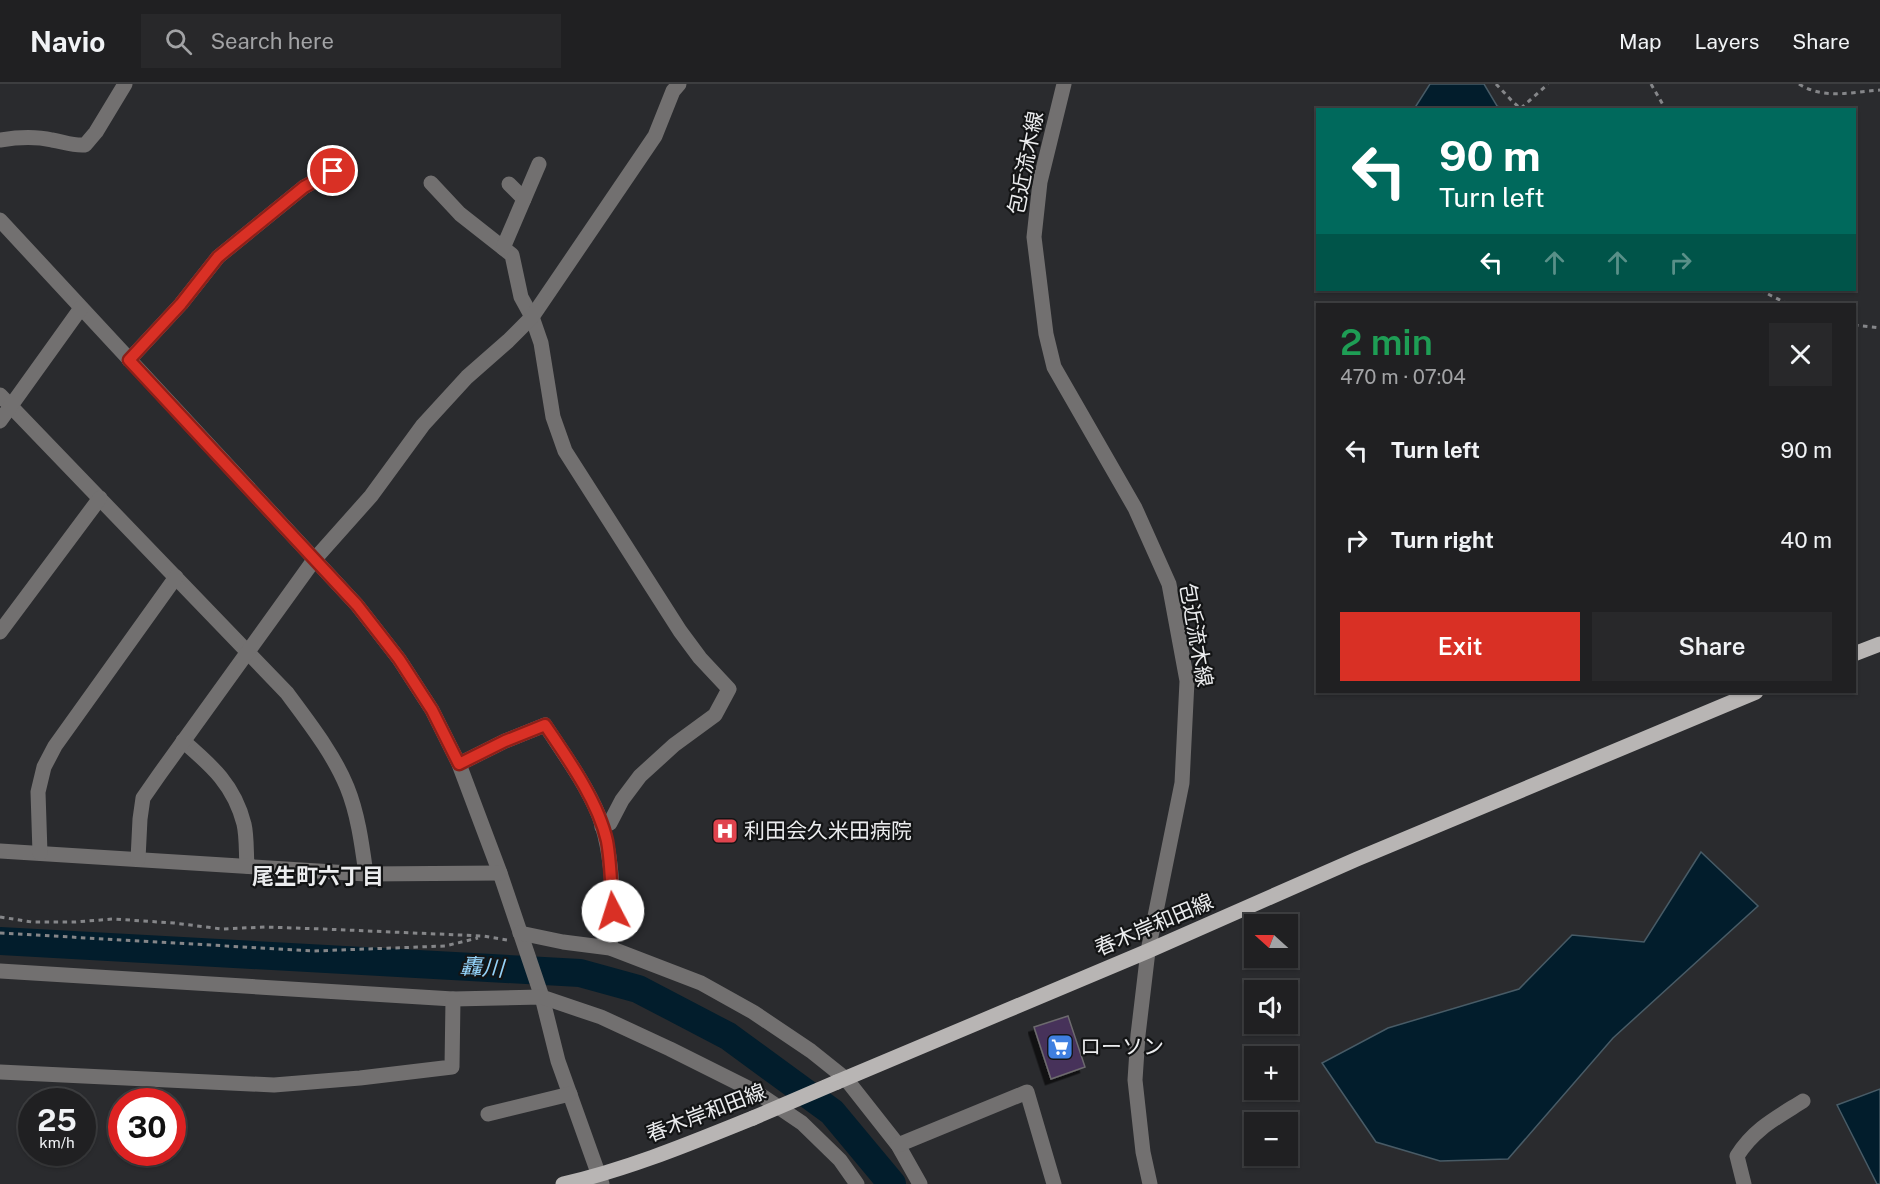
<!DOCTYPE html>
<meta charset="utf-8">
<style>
:root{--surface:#202022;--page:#28282a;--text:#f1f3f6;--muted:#a2a3a5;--line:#3d3e40;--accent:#d93025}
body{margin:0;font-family:"Public Sans","Noto Sans JP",sans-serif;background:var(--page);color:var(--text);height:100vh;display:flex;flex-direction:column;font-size:22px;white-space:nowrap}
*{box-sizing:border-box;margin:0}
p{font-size:20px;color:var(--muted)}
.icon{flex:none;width:33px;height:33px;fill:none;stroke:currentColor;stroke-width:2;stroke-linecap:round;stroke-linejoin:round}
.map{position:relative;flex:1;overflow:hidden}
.side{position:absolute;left:1316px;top:219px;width:540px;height:390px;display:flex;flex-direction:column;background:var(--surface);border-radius:0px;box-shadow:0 2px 4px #0004,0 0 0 2px var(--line)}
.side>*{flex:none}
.guide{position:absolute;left:1316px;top:24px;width:540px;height:183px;border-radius:0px;box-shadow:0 2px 4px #0004,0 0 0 2px var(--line);background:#00695c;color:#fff;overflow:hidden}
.needle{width:39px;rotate:291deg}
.buttons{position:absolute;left:1244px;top:830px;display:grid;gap:12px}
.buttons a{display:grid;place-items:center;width:54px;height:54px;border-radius:0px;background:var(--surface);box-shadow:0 2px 4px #0004,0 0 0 2px var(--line);font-size:30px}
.speed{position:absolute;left:18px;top:1004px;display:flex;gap:12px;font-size:30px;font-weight:700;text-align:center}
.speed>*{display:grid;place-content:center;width:78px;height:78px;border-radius:50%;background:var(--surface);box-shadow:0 2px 4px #0004,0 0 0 2px var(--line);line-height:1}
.speed small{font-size:15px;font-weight:400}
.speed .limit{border:9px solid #d22;background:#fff;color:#111}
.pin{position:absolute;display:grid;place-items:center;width:51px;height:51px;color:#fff;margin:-26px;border:3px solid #fff;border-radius:50%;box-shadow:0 2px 6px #0007}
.me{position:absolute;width:66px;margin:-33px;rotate:355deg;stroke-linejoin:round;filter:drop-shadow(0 0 4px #0008)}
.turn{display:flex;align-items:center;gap:21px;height:126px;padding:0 24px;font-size:27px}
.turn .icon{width:78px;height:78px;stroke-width:2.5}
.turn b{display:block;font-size:42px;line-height:51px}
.lanes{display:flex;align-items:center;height:57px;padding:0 24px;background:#0003;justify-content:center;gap:30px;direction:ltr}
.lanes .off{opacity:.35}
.round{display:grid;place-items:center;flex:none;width:63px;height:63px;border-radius:0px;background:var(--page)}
.head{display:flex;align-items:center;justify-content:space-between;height:102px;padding:0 24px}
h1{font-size:36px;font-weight:600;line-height:45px;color:#1e9e55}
.primary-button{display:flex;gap:12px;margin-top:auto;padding:12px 24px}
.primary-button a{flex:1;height:69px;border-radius:0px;background:var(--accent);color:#fff;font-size:24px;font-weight:600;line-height:69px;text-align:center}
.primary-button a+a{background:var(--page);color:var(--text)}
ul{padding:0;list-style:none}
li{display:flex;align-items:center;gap:18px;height:90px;padding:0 24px}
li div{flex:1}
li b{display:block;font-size:22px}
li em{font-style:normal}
header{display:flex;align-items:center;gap:36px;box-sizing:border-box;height:84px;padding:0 30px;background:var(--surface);border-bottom:2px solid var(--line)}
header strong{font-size:28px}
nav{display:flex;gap:33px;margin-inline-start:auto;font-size:21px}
.search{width:420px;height:54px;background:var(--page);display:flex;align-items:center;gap:15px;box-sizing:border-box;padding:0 21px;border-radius:0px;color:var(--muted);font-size:22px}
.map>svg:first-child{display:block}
</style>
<header>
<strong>Navio</strong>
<div class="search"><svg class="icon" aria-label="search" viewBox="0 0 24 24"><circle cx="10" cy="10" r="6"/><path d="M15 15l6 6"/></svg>Search here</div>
<nav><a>Map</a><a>Layers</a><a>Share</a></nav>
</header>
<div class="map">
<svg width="1880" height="1100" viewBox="0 0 1880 1100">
<defs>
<filter id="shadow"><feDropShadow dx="-5.5" dy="5.5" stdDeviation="0" flood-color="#0009"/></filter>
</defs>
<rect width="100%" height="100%" fill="#2a2b2e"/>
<g fill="#021d2c" stroke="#485b66" stroke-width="1.5">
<path d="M1430,0H1484L1497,22L1503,25H1414Z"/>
<path d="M1701,768L1758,822L1613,954L1508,1075L1440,1077L1376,1058L1322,979L1388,944L1519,905L1572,851L1644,858Z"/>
<path d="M1880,1005V1100H1877L1837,1021Z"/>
</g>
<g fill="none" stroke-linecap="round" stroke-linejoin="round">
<path stroke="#021d2c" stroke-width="28" d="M0,857L580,889L638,905L728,952L832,1028L892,1100"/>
</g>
<path fill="#47315a" stroke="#6d6b6e" stroke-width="1.5" filter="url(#shadow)" d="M1068,932L1085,983L1051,995L1034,943Z"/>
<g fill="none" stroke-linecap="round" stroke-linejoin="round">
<g stroke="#858689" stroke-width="3" stroke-dasharray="4.5 4.5" stroke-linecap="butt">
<path d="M1496,0L1513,18L1522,26"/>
<path d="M1651,0L1666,26"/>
<path d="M1799,0C1824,16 1852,8 1880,6"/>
<path d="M1521,24L1548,0"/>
<path d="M1760,206L1788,220"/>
<path d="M1854,241L1880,244"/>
<path d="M0,833L32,838H75L113,835L174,839L222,845L265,843L323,845L483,852L507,856"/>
<path d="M0,849L314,867L445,862L478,854"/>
</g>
<g stroke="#727070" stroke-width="15">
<path d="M1064,0L1040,98L1034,153L1046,250L1054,283L1135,424L1169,500L1187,597L1182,699L1148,867L1138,951L1135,996L1143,1068L1150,1100"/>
<path d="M0,56C18,53 35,52 52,56C64,58 73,62 85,61L96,48L125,0"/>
<path d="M431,99L460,130L512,171L521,213L532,233L541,259L553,333L565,367L680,547L700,574L729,605L715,631L674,661L640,692L622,716L610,739L602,743"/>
<path d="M509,100L524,115"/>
<path d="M0,136L357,521L399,575L432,626L459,680L500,789L542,913L558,977L602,1100"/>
<path d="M503,164L539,80"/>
<path d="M129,276L181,220L218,173L304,103L348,79"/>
<path d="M0,311L287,609C309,639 333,669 347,703C358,730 362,761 366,790"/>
<path d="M0,337L81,224"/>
<path d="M0,548L100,414"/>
<path d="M183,657C212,682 234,701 244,740C247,753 246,769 247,782"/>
<path d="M459,680L505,657L545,641C564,670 586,700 599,732C614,773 614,821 610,864"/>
<path d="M0,767L366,790L500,789"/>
<path d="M40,769L38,708L44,683L55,662L176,493"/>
<path d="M138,775L140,735L143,714L159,691L314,476L371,412L423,341L467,293L508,257L532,233L655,52L673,7L679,0"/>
<path d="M520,849L563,858L610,864L701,899L753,928L811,967L846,995L898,1061L920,1100"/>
<path d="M0,887L453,915L542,913L601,933L670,965L756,1008L802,1039L840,1076L857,1100"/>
<path d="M0,988L274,1001L360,994L452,983L453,915"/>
<path d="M488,1030L570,1010"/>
<path d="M898,1061L1027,1008L1054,1100"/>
<path d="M1744,1100L1737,1072C1754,1045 1776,1034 1803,1017"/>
</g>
<g stroke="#b8b5b4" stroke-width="15">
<path d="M1854,570L1880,560"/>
<path d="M837,998L1148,867L1357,775L1756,608"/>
<path d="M563,1100C629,1085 691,1059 753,1034"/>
</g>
<path stroke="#b8b5b4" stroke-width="15" d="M753,1034L837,998"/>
</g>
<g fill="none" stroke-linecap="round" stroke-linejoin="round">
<defs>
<path id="route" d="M333,87L304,103L218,173L181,220L129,276L357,521L399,575L432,626L459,680L505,657L545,641C568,675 598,717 607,757C611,779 611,804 613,827"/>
</defs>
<use href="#route" stroke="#8d1f18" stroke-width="15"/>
<use href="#route" stroke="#d93025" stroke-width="10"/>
</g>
<defs>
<symbol id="hospital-square" viewBox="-11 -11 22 22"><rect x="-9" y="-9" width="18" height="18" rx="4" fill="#e0444e" stroke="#131415"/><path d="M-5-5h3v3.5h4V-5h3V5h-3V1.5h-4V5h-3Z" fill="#fff"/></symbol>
<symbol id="supermarket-square" viewBox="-11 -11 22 22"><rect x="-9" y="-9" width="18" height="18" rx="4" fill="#3f7fe0" stroke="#131415"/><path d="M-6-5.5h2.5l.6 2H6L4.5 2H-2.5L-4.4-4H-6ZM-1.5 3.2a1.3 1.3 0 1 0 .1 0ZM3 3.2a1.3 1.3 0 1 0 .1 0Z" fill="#fff"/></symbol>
</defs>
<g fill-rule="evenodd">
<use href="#hospital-square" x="710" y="732" width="30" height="30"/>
<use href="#supermarket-square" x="1045" y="948" width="30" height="30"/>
</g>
<g text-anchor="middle" stroke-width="4.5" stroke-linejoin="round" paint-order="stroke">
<g font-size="21" fill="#ebecee" stroke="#131415">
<text transform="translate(1026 79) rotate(-79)" y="7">包近流木線</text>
<text transform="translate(1196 551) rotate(80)" y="7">包近流木線</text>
<text transform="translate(1154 841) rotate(-23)" y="7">春木岸和田線</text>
<text transform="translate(706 1029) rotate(-21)" y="7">春木岸和田線</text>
</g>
<g font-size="21" fill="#ebecee" stroke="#131415" text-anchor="start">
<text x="744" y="754">利田会久米田病院</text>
<text x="1080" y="970">ローソン</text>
</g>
<g font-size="22" font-weight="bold" fill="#ebecee" stroke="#131415">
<text x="318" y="800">尾生町六丁目</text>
</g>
<g font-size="22" font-style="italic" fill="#94d2f8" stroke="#131415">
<text transform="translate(482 883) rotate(3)" y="8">轟川</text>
</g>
</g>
</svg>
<div class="buttons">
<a><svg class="needle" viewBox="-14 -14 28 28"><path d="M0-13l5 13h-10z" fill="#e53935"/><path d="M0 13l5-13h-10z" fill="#a2a3a5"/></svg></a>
<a><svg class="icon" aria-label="sound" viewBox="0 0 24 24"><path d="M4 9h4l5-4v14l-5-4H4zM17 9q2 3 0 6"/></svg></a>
<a>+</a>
<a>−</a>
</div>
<div class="speed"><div>25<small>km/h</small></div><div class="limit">30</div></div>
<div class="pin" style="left:333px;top:87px;background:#d93025"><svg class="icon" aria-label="arrive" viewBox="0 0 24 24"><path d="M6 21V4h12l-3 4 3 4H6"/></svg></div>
<svg class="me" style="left:613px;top:827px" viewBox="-20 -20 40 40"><circle r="19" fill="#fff"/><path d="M0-13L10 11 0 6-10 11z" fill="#d93025"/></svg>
<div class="guide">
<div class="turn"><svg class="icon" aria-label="left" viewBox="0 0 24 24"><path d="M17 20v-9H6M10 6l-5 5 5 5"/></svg><div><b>90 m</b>Turn left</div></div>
<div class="lanes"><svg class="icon" aria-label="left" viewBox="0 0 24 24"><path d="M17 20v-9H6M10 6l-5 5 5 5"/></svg><svg class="icon off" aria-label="ahead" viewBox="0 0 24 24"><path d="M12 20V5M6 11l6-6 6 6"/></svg><svg class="icon off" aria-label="ahead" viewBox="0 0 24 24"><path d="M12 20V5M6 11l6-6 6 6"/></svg><svg class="icon off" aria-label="right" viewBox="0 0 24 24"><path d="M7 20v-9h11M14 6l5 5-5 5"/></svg></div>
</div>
<section class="side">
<div class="head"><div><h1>2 min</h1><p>470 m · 07:04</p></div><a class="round"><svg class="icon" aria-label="close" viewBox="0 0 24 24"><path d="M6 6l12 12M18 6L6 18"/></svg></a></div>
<ul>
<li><svg class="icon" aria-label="left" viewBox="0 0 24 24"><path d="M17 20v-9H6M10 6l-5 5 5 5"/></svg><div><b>Turn left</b></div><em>90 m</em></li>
<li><svg class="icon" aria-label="right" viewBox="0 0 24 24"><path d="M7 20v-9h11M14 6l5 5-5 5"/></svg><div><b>Turn right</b></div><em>40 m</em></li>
</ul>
<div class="primary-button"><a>Exit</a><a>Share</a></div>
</section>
</div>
